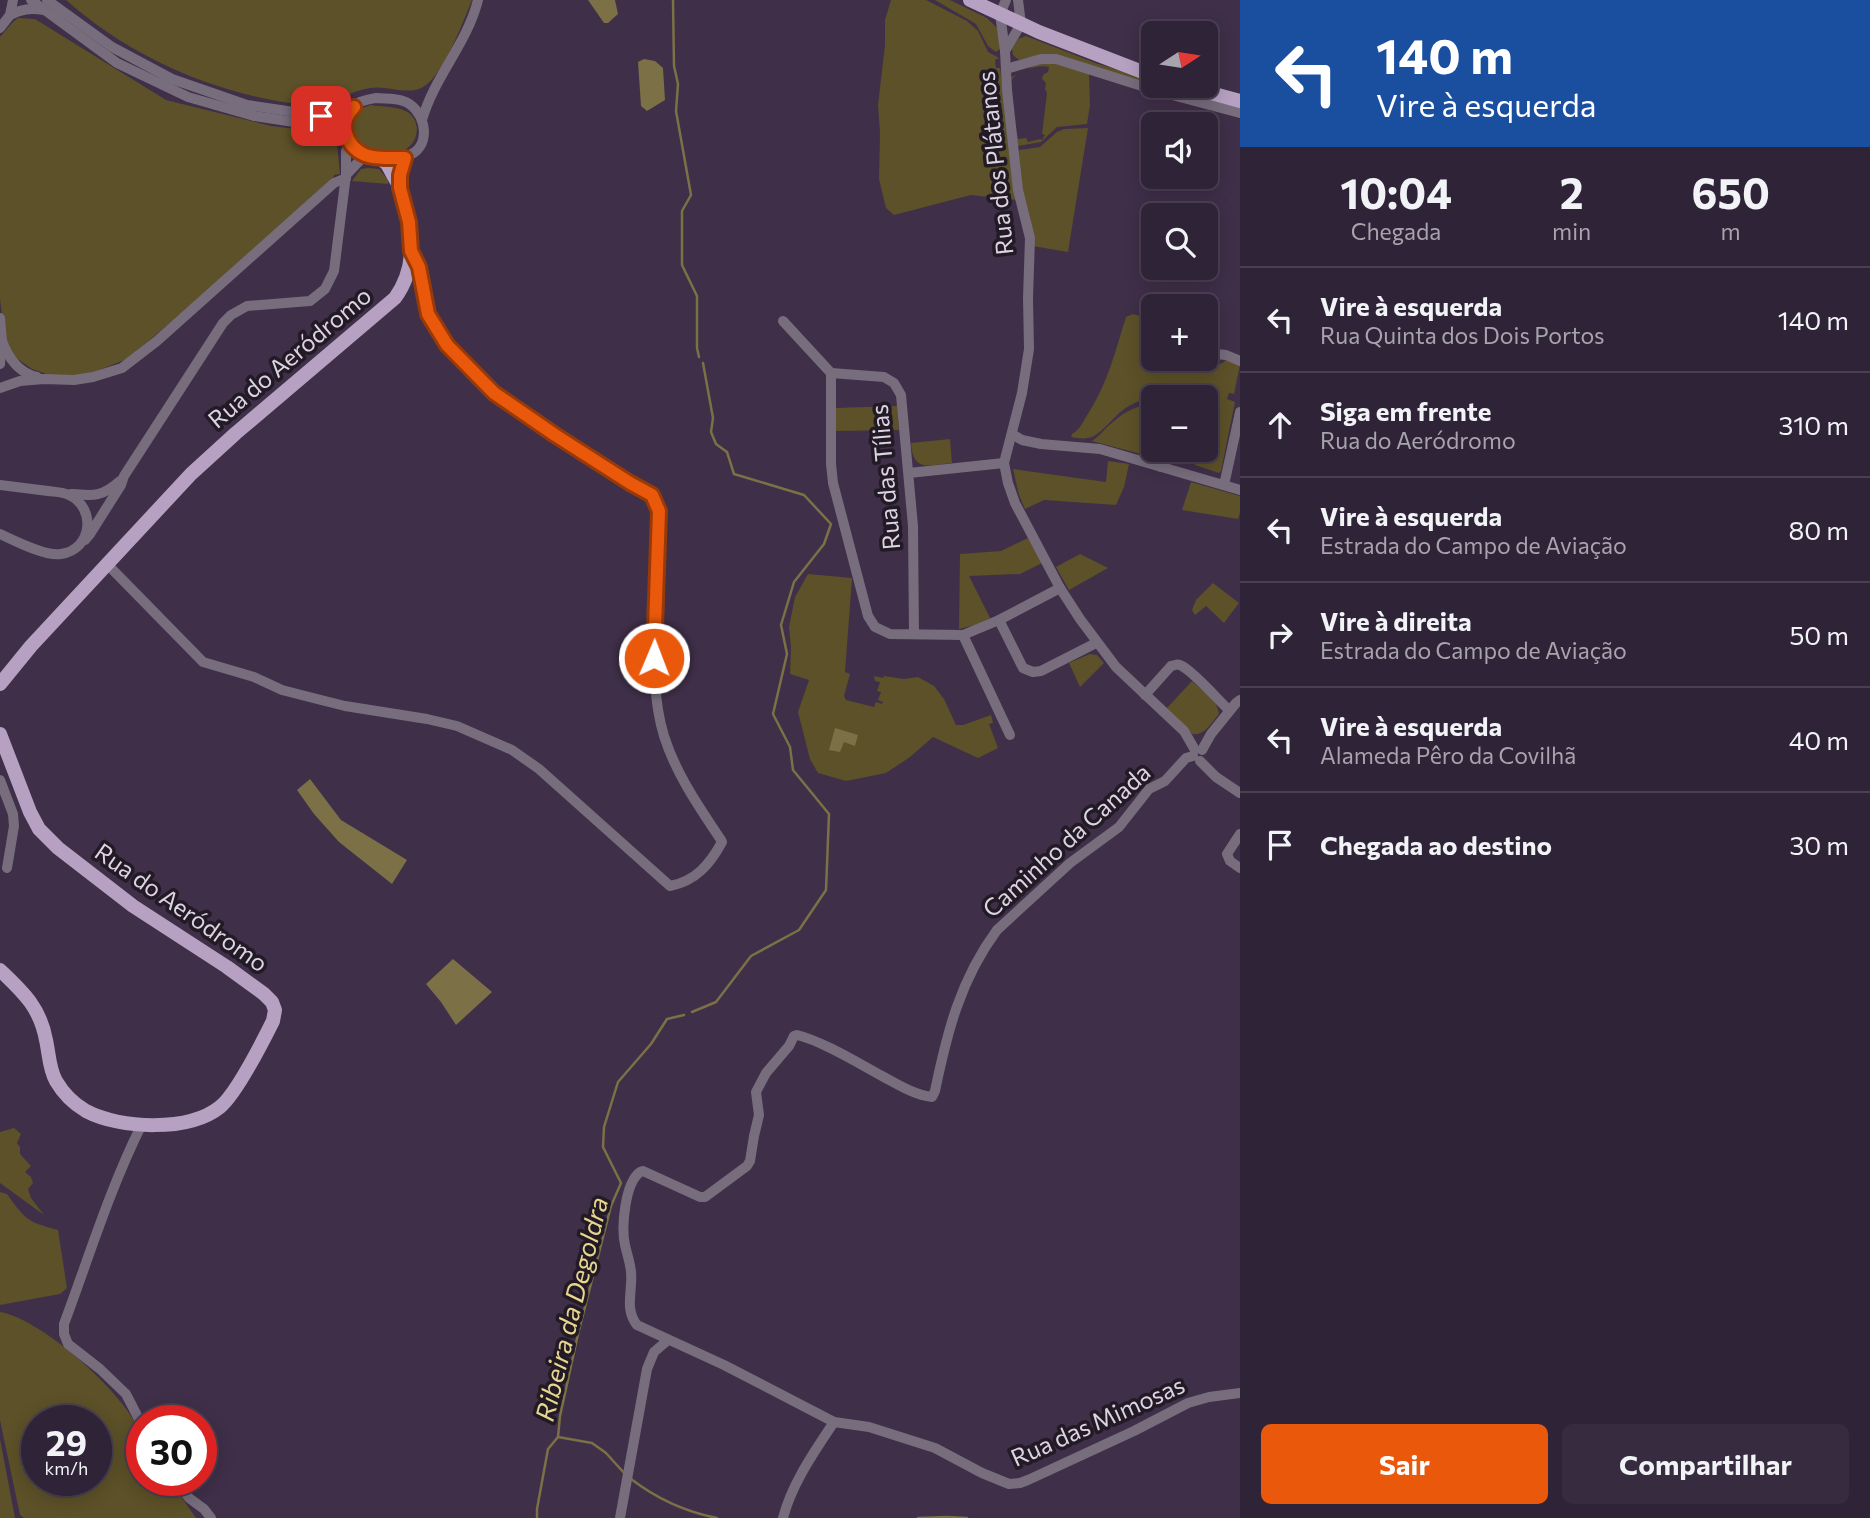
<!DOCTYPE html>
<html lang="pt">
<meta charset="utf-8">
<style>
:root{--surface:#2f2337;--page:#372b3f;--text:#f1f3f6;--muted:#a7a4ad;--line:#4a4052;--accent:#ea580c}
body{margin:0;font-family:Commissioner,sans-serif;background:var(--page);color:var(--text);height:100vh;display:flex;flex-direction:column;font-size:26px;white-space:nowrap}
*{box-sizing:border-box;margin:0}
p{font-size:23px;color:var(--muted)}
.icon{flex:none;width:38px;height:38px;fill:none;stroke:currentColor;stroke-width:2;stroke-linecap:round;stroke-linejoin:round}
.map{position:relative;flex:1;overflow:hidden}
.side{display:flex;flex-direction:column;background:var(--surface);width:630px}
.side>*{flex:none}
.guide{background:#1a4fa0;color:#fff;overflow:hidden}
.needle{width:46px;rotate:78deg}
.tools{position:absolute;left:1141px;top:21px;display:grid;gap:14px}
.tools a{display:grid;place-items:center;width:77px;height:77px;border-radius:10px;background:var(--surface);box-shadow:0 4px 18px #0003,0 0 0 2px var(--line);font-size:35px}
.speed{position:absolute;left:21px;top:1405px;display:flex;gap:14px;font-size:35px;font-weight:700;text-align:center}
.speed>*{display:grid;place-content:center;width:91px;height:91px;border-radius:50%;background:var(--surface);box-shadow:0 4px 18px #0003,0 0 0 2px var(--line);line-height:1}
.speed small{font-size:18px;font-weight:400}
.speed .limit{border:10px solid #d22;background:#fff;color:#111}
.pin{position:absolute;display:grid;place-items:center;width:60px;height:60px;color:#fff;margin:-30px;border-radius:14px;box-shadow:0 4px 10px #0006}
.me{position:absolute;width:77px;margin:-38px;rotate:1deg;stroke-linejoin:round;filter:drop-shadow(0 0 5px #0008)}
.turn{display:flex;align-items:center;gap:24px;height:147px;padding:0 21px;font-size:32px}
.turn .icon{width:91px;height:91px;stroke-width:2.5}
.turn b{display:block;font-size:49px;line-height:60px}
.eta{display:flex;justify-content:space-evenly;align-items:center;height:119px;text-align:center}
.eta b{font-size:42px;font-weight:700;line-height:49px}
.cta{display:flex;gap:14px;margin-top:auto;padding:14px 21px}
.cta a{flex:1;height:80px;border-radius:10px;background:var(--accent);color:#fff;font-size:28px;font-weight:700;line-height:80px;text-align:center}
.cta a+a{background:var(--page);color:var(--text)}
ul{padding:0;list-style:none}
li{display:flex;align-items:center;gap:21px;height:105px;padding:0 21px;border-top:2px solid var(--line)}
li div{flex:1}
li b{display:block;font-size:26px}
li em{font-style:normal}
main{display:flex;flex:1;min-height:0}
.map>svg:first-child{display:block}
</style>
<main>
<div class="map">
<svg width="1240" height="1518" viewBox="0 0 1240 1518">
<rect width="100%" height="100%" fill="#3f2f49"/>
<g fill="#5c5128" fill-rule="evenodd">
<path d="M66,0H472C463,22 443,76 423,87C408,96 387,85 370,88C364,89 356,91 350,94C344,98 339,105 333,107C321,110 302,105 290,103C208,91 128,55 66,0Z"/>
<path d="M891,0H926L967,21L978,31L988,52L999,58L995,60L996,68H1000L1017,200L971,195L894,215L886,208L879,179L880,132L878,105L885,45V20Z"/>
<path d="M935,0H950L987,18L997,28L1001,48L996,52L988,46L976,24Z"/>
<path d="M18,18L35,19L166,100L271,126L329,133L337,144L340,174L334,175L331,187L127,359L86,375L52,376L32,369L15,357L6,347L0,299V37L13,22Z"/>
<path d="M1026,36L1098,64L1153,80V86L1053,54L1019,60L1013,55L1012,49L1018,39Z"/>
<path d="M1046,63H1054L1089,74L1090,105L1087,124L1057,127L1041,142L1018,146L1013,114L1018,139L1026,138L1028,142L1040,139L1042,140L1045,135L1042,134L1047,93L1045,89L1046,83L1042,79L1043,75L1048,72L1049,67C1037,64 1017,72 1010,81V78L1036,65Z"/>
<path d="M371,105C382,107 399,106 409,113C425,126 415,152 395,152C385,152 371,151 362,147C338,136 349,110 371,105Z"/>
<path d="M1088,128L1068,252L1033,246L1020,178L1019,150L1040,147L1057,132L1064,129Z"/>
<path d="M368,168L379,169L388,180V184L352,181L361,169Z"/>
<path d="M1133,314L1146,318L1149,321L1153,320V359H1205L1209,364C1216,366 1221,365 1226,360L1240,365L1234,394L1229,393L1227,399L1235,402L1221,471L1219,473L1195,465L1198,450H1206V397H1173L1182,393V388C1171,394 1160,399 1148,394C1142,400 1137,402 1129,406C1116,413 1105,430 1094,436C1086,440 1079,438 1071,437L1072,434C1079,430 1082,424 1086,417C1108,383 1114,355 1126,317Z"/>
<path d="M1153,403V449L1152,457L1092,441C1100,436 1105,428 1113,422C1125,411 1137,406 1153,403Z"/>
<path d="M897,406L899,430L836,431L835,408Z"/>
<path d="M950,439L952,463C929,465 913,473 911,443Z"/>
<path d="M1108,461L1129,464L1124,487L1116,505L1044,500L1025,509L1019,495L1013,469L1106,482Z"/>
<path d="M1191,482L1240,496V513L1238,519L1182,510Z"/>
<path d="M1028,538L1042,563L1020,574L969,576L990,618L979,624L959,629L960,554L1001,551Z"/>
<path d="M1080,554L1108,568L1069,590L1056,567Z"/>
<path d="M808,574L852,578L845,672L850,674L844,696L846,700L874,707L876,702L882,704L883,702L878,700L881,692L877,691L880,682L875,681L874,676L883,678L884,676L904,679L918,677L934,686L944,699L956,725H963L991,715L993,723L989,724L998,748L978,758L933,737L910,757L886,773L846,781L818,773L810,759L798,712L809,680L790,674L791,647L789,627L795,597Z"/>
<path d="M1213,583L1239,603L1224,623L1206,606L1195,615L1192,610L1196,600Z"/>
<path d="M1090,654L1097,655L1104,663L1080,687L1069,663Z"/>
<path d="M1192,681C1202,690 1218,700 1219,714C1211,723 1205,736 1192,734L1167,708Z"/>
<path d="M14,1128L21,1134L17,1143L20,1147V1154L31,1166L25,1172L31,1177L33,1183L28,1189L31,1198L44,1215L0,1183V1132Z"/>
<path d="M0,1192L7,1194C25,1219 27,1222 58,1230L67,1288L60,1294L0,1305Z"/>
<path d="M0,1312C42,1319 124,1393 140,1432C145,1443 142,1468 142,1480L170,1481L196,1518H24L20,1515L0,1420ZM37,1421H96V1480H37Z"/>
<path d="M0,1439L15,1518H0Z"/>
</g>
<g fill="#7b7046">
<path d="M588,0H615L618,14L608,23H604Z"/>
<path d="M644,59L655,61L663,68L665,100L647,111L641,106L638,62Z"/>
<path d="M835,728L858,735L855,746L844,742L840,752L829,750Z"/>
<path d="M310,779L341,820L407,860L392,884L339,842L314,814L297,790Z"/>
<path d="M453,959L492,992L456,1025L441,1002L426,984Z"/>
</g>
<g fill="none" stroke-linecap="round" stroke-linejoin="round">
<g stroke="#7b7046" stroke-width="2.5">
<path d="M673,0L674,66L678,84L676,111L691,195L682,211V265L697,296V348L699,357"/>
<path d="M692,1012L716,1002L751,956L799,930L826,890L829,814L793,770L790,747L773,714L787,654L781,625L794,582L824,544L831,524L804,495L734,474L727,452L716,444L711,432L713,418L703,363"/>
<path d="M558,1437L592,1443L606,1453L625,1474"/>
<path d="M631,1479C656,1498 686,1512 717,1518"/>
<path d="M537,1518V1509L548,1449L558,1437L560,1416L578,1334L611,1206L621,1183L603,1147L604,1127L618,1082L651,1044L667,1019L684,1015"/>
<path d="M918,1518L947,1517L967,1518"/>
</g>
<g stroke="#776d7d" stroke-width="10">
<path d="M31,0L117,63L188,97L254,116L333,128L347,136"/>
<path d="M47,0L112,47L172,79L247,105L321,116H336L354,107"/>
<path d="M1006,0L1000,14L1005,51L1007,90L1018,190L1030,238L1028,298L1029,349L1022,393L1004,463L1008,483L1015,503L1060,588L1080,619L1116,667L1184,731L1195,750"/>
<path d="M10,15C21,9 30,8 44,10"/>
<path d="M0,28L10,15L13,0"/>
<path d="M1005,51L1021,24L1018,0"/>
<path d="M1006,69L1041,59H1056L1161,92L1240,113"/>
<path d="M376,98C384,99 395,98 403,101C423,107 432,139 415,152C405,160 373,160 363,153C356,150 352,144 348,138C340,125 348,109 360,102C365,100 371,99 376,98Z"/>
<path d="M422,120C434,77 467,44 478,0"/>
<path d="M346,175L365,155"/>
<path d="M0,318L2,341L0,364"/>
<path d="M783,321L831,373V464L833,483L868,616L875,627L890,634L963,635L999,620L1060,588"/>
<path d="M2,341C8,357 19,373 37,377"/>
<path d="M1216,354L1226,355L1240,361"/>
<path d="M831,373L884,377L894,383L901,395L913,526L914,634"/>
<path d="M0,388L20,381L44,379L74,380L93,377L122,368L157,341L334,183L346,178"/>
<path d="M1012,434L1022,440L1041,444L1100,449L1240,490"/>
<path d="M1161,467L1165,450"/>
<path d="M909,473L1004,463"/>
<path d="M0,485C16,487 32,489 48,491C55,492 63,492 69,495C97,508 92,550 61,554C46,557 15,541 0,534"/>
<path d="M1224,485L1240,412"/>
<path d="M71,494C94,496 102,497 120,481"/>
<path d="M85,540L90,534L121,485L124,476L223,323L231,315L247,306L310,301L325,289L334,271L346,175V151L350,141"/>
<path d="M107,564L203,662L254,677L282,690L321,700L345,706L427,719L457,726L512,750L539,769L670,886C696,881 710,864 722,842L721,840C699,807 676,774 664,736C653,700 654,662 655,624C655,586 657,549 659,511L652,495L630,483L556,435L494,393L465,366L447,345L428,314L419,267L411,251"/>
<path d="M999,620L1023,668L1033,672L1041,671L1096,643"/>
<path d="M963,635L1010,735"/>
<path d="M1145,695L1171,666C1177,665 1177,663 1182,666C1195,673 1218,700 1229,710"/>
<path d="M1202,750L1211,734L1236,703L1240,700"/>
<path d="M1193,756L1186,758L1165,781L1149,789L1119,827L1070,863L997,930C960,980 947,1033 935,1091L932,1097C914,1095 897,1084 882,1076C858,1063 822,1041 797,1035L794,1036L789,1046L766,1073L756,1092L759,1115L754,1136L750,1161L747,1166L705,1197H700L643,1171L640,1172C625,1183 621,1227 625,1245C627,1254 630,1262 631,1272C633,1290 624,1309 637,1325L724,1365L834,1422L869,1427L935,1448L982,1473L1009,1484L1020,1483L1028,1480L1134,1431L1188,1403L1209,1397L1240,1393"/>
<path d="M1200,761L1216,777L1240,793"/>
<path d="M0,780L13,814L14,826L7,868"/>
<path d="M1240,834L1227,854L1230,861L1240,868"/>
<path d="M142,1425L126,1394L100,1369L68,1344L64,1334V1324C89,1257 110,1188 142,1124"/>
<path d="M176,1480L189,1498L204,1509L211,1518"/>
<path d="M620,1518L647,1369L654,1352L668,1340"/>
<path d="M783,1518C792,1483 815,1451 834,1422"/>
</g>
<g stroke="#b6a1c3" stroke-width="14">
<path d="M970,0L1039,32L1153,76"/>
<path d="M1185,86L1240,101"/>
<path d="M379,157L387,164L398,184"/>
<path d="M0,684L31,646L191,474L236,433L395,298C411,276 414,249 409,223C405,198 395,183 405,157"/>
<path d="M0,734L30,812L39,829L58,848L133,906L227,967L264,994L272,1002L275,1010L273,1021C263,1041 236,1094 220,1107C189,1132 120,1129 86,1111C74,1104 63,1093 56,1081C49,1069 49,1053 46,1040C40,1007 23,992 0,970"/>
</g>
</g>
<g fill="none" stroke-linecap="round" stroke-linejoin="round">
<defs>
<path id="route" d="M321,116H336L354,107C338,122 345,146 365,155C374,159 395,158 405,158L400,175V188L409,222L411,251L419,267L428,314L447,345L494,393L555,435L630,483L652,495L659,511L654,658"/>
</defs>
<use href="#route" stroke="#983908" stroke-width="18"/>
<use href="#route" stroke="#ea580c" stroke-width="12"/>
</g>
<g text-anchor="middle" stroke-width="7" stroke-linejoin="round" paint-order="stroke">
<g font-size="24" fill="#dcd3e3" stroke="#221b26">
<text transform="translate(996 163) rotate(-96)" y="8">Rua dos Plátanos</text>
<text transform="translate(290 358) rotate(-40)" y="8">Rua do Aeródromo</text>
<text transform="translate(886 477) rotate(-95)" y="8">Rua das Tílias</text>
<text transform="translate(1067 841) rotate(-42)" y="8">Caminho da Canada</text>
<text transform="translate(181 908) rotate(35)" y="8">Rua do Aeródromo</text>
<text transform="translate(1098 1422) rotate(-24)" y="8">Rua das Mimosas</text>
</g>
<g font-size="26" font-style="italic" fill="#e8d58f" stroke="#221b26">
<text transform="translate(572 1309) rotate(-76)" y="9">Ribeira da Degoldra</text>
</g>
</g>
</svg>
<div class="tools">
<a><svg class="needle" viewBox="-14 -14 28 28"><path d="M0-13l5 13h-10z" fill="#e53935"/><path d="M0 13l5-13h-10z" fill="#a7a4ad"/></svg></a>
<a><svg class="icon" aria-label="sound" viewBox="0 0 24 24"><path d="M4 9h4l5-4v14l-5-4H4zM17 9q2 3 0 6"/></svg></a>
<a><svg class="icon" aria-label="search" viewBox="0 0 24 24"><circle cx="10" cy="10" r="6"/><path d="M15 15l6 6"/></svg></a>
<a>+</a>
<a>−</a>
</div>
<div class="speed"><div>29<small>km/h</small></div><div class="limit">30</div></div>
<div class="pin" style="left:321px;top:116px;background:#d93025"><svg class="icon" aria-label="arrive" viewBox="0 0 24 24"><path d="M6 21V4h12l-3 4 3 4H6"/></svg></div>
<svg class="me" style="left:654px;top:658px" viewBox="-20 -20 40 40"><circle r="17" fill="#ea580c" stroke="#fff" stroke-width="3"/><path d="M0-11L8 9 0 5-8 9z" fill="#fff"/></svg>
</div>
<section class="side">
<div class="guide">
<div class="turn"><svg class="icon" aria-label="left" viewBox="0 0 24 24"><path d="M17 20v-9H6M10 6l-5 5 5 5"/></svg><div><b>140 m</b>Vire à esquerda</div></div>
</div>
<div class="eta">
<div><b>10:04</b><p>Chegada</p></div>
<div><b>2</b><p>min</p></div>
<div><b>650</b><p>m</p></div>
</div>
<ul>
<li><svg class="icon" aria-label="left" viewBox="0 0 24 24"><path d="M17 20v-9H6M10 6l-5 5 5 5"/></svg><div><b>Vire à esquerda</b><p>Rua Quinta dos Dois Portos</p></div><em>140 m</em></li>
<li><svg class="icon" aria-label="ahead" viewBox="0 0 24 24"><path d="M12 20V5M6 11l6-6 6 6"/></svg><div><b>Siga em frente</b><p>Rua do Aeródromo</p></div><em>310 m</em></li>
<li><svg class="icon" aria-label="left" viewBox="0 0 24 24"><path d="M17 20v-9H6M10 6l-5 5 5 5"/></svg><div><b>Vire à esquerda</b><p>Estrada do Campo de Aviação</p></div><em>80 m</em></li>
<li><svg class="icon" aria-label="right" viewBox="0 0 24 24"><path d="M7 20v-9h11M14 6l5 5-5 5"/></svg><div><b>Vire à direita</b><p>Estrada do Campo de Aviação</p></div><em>50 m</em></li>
<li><svg class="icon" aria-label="left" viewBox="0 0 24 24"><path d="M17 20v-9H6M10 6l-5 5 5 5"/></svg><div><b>Vire à esquerda</b><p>Alameda Pêro da Covilhã</p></div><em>40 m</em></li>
<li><svg class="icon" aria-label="arrive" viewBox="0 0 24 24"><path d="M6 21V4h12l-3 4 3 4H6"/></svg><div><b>Chegada ao destino</b></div><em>30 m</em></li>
</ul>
<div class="cta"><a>Sair</a><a>Compartilhar</a></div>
</section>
</main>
